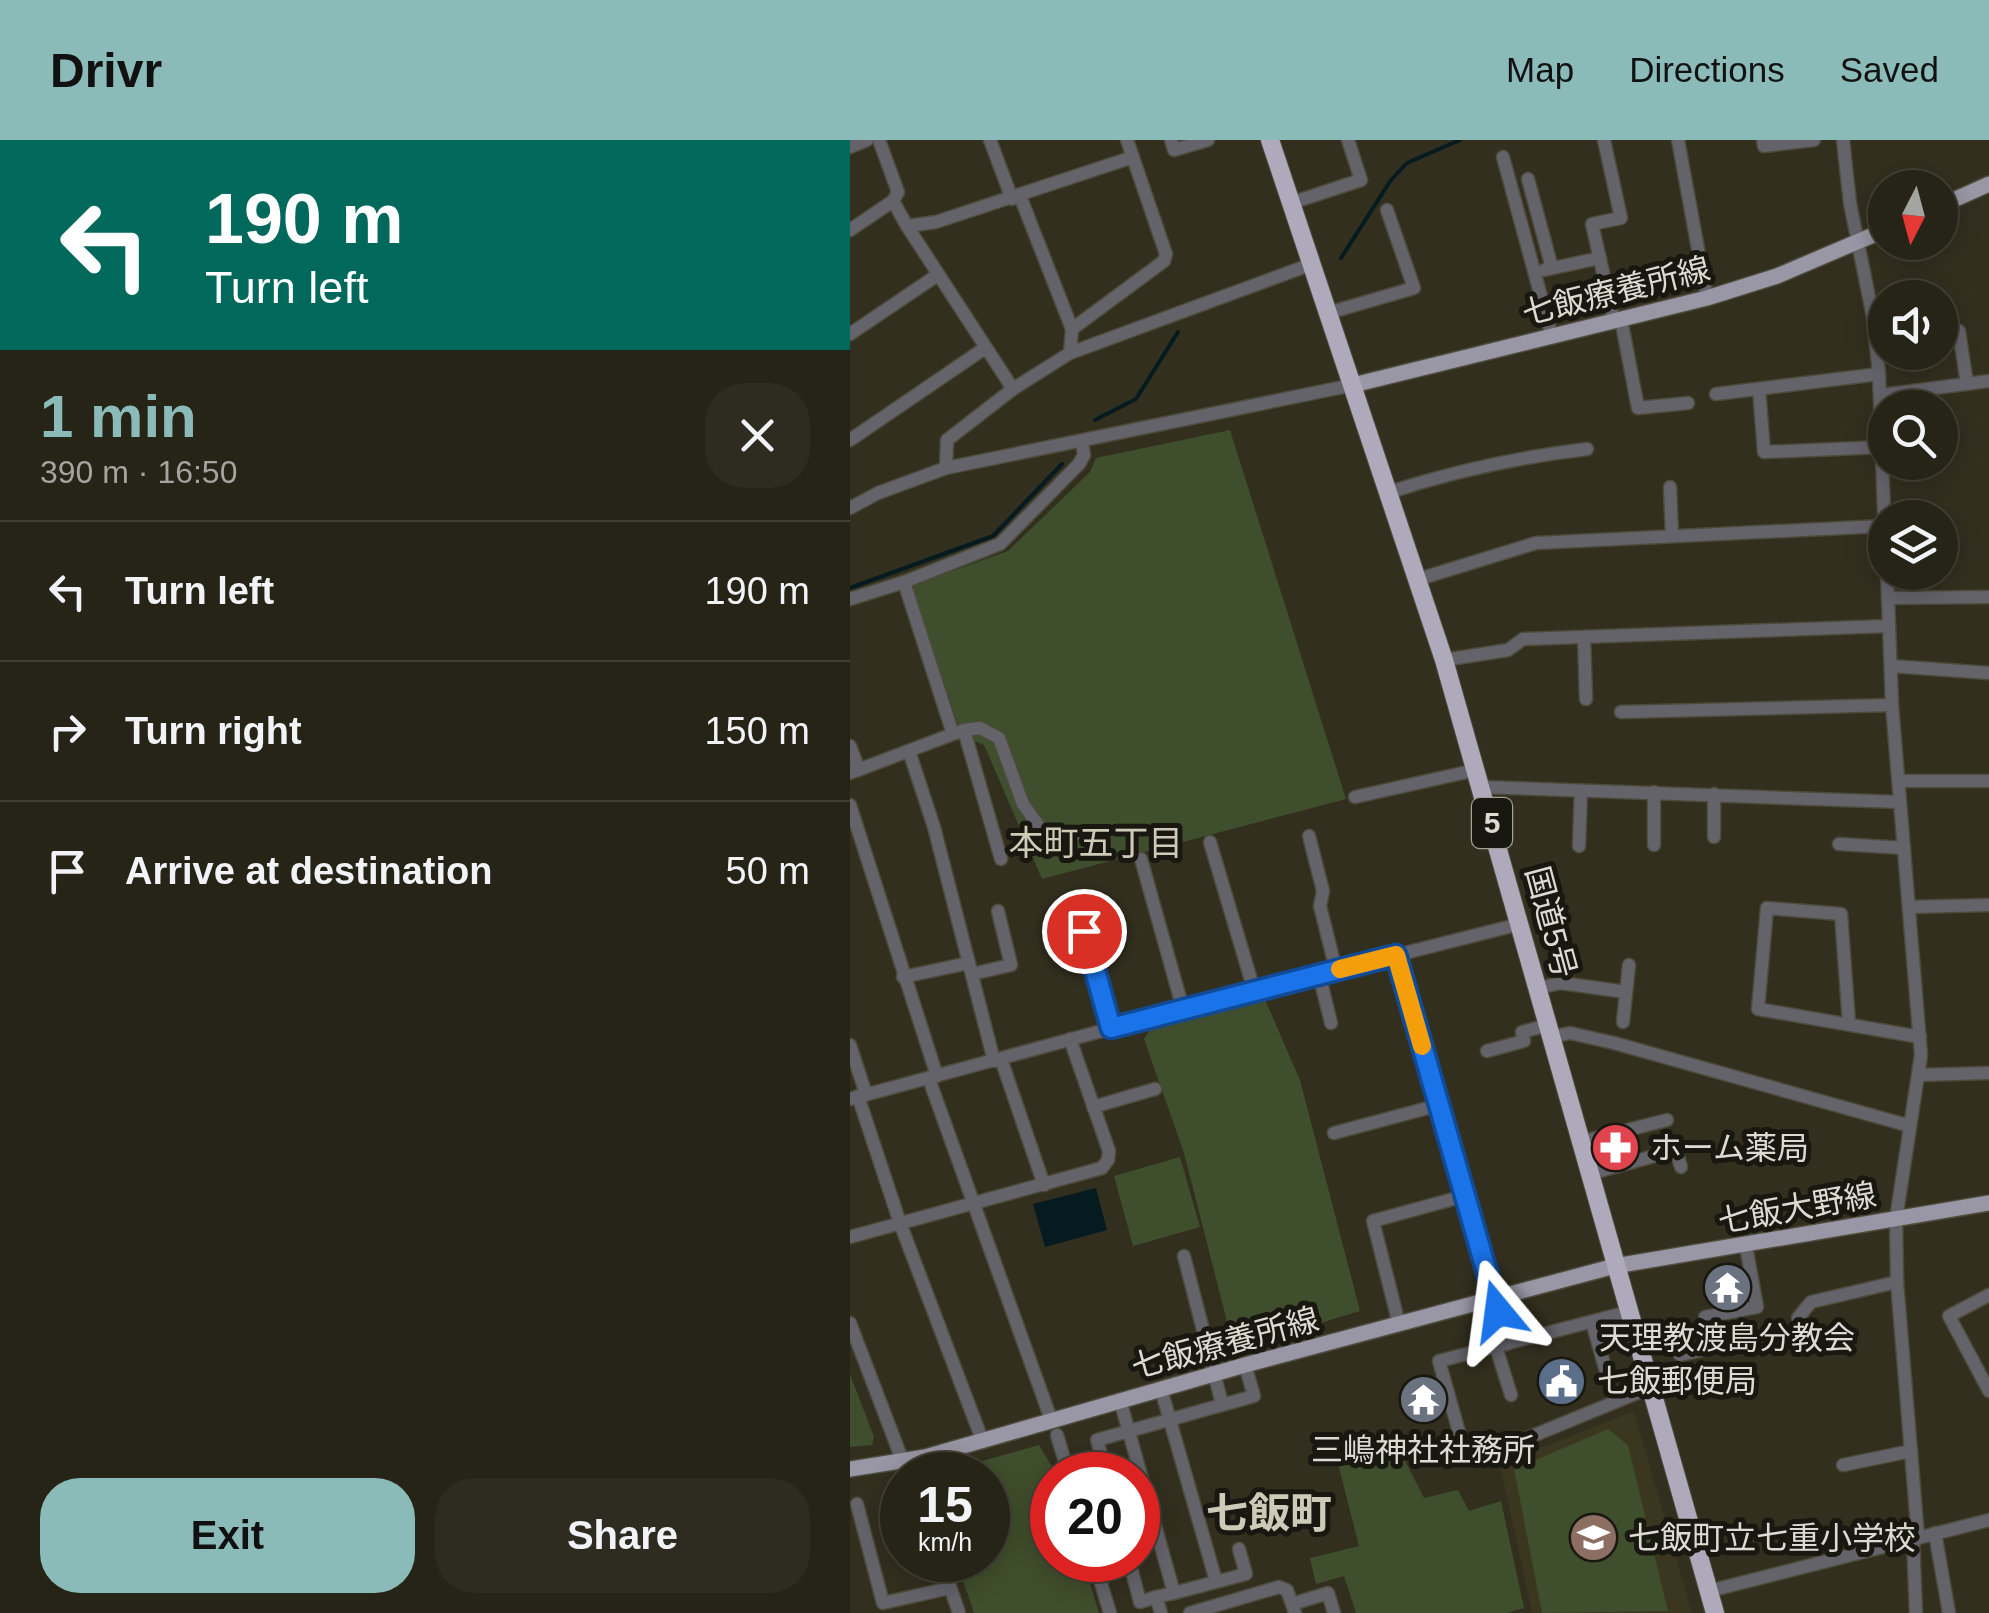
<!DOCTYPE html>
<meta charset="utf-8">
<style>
:root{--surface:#262317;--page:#2e2b20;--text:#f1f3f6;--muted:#a4a4a1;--line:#424036;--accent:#8bbbb9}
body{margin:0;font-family:Arial,"Noto Sans JP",sans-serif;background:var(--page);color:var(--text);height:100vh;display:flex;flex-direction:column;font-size:38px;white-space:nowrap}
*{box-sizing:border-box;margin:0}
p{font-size:32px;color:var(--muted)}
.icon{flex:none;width:55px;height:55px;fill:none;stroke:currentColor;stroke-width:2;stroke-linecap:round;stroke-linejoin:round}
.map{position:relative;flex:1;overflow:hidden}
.side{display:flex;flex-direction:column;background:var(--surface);width:850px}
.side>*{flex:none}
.guide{background:#00695c;color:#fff;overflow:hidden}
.needle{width:65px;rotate:186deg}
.fabs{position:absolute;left:1018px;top:30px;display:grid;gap:20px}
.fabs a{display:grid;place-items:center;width:90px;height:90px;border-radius:50%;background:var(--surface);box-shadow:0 5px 25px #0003,0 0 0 2px var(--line);font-size:50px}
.speed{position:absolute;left:30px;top:1312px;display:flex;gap:20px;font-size:50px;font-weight:700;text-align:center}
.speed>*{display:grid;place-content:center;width:130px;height:130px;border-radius:50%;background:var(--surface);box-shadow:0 5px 25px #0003,0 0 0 2px var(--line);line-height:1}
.speed small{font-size:25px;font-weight:400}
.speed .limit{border:15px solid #d22;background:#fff;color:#111}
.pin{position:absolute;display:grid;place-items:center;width:85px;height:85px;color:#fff;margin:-42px;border:5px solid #fff;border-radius:50%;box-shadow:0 2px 10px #0007}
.me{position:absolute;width:110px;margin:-55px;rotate:344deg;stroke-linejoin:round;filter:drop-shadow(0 0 8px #0008)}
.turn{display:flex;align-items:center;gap:35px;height:210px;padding:0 40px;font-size:45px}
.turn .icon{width:130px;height:130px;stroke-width:2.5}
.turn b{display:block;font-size:70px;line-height:85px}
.round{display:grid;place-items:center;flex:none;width:105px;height:105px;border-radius:40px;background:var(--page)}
.overview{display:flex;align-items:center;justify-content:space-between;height:170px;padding:0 40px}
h1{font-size:60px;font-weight:700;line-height:75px;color:var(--accent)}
.cta{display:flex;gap:20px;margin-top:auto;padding:20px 40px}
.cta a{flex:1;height:115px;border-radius:40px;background:var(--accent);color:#111;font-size:40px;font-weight:700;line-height:115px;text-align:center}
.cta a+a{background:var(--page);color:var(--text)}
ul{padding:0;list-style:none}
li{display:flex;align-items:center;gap:30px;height:140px;padding:0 40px;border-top:2px solid var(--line)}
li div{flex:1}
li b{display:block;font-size:38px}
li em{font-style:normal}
header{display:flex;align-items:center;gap:60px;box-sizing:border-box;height:140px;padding:0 50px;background:var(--accent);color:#111}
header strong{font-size:48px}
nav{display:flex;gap:55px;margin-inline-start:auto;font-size:35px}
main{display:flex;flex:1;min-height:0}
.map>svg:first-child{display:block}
</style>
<header>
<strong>Drivr</strong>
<nav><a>Map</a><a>Directions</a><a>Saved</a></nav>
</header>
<main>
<section class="side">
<div class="guide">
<div class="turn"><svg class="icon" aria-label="left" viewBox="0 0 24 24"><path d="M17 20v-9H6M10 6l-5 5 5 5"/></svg><div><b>190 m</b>Turn left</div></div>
</div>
<div class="overview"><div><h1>1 min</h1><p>390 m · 16:50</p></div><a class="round"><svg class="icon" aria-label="close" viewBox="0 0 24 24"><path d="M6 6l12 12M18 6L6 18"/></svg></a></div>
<ul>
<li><svg class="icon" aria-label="left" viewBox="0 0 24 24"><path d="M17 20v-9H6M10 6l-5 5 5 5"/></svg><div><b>Turn left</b></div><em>190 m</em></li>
<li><svg class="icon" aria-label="right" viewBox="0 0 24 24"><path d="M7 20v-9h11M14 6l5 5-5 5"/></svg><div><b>Turn right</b></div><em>150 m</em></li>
<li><svg class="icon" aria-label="arrive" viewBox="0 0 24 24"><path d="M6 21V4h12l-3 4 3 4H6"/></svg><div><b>Arrive at destination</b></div><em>50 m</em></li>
</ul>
<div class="cta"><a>Exit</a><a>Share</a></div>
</section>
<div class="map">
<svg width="1139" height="1473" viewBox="0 0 1139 1473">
<rect width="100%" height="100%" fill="#322f1f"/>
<path fill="#3b3620" d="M784,1271L842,1473H679L682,1472L650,1324Z"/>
<g fill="#3f4e2c">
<path d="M380,290L496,659L192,739L134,605L112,596L61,446L158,411L240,332L246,318Z"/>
<path d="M413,855L450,940L510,1171L384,1209L334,1013L294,899L305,882Z"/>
<path d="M330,1017L350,1087L283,1106L264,1036Z"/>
<path d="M0,1234L24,1297L22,1305L0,1307Z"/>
<path d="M758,1289L778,1305L818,1471L692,1473L664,1329Z"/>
<path d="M542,1295L574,1358L608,1350L619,1371L651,1361L674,1468L657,1473H506L494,1436L466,1444L460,1418L509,1406L485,1312Z"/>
<path d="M189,1305L207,1335H202V1420H233L249,1473H124L106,1420H138V1335H82Z"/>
</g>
<path fill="#051b1f" d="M246,1048L257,1090L195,1107L183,1064Z"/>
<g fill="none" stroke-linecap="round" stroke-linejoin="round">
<g stroke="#051b1f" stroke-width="4">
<path d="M491,118L541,40L557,23L610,0"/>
<path d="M245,280L286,259L328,192"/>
<path d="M0,448L143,396L212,324"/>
</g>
<defs>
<g id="minor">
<path d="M29,0L48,52L43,61L57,86L163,249"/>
<path d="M140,0L162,59"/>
<path d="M321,0L324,10L358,0"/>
<path d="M754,0L771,78L742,84L764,181"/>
<path d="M828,0L857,158"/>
<path d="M913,0L914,6L964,0"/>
<path d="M993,0L1000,63L1023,177L1029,234L1035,399"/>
<path d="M0,7L17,0"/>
<path d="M653,17L702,197"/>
<path d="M678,39L702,128"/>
<path d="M170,56L222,189"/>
<path d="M441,63L511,40L498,0"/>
<path d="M57,86L86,82L283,17"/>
<path d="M0,90L43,61"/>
<path d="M694,130L750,118"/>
<path d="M478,173L564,148L537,70"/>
<path d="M771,179L788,268L838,263"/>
<path d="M1109,191L1117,244"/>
<path d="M0,194L86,136"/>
<path d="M220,213L222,189L314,121L316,114L277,0"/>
<path d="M909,249L914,312L1033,307"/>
<path d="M866,254L1029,234"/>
<path d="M1031,255L1139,241"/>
<path d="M0,300L135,208"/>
<path d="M96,328L97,300L163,249L220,213L462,124"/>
<path d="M820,347L822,395"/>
<path d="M540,352C604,331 670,317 737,309"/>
<path d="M0,368L28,353L96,328L503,245"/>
<path d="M1037,432L1042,565L1071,915L1046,1079L1047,1142L1068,1397"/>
<path d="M569,439L686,403L1034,386"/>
<path d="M54,442L150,404L229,324L234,315L232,302"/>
<path d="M1038,458L1139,457"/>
<path d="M0,459L54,442L103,594L0,633"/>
<path d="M734,497L736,559"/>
<path d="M594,520L658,510L673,499L1039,486"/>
<path d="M1041,526L1139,533"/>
<path d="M771,572L1042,565"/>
<path d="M114,590L130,588L149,598L173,664L198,699L203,701L230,693"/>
<path d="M106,593L114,590L151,719"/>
<path d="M0,606L9,630"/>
<path d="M59,611L84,687L144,921"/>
<path d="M1050,641H1139"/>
<path d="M631,647L1050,662"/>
<path d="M804,652V705"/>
<path d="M864,654V697"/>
<path d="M505,657L626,630"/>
<path d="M0,665L87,936"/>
<path d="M459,696L473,751L470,766L486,830"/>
<path d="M360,702L404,850"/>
<path d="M989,704L1054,708"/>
<path d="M729,706L731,651"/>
<path d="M291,719L333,869"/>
<path d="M226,759L261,887"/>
<path d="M1060,767L1139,765"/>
<path d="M547,815L614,1056"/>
<path d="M122,834L161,825L148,771"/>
<path d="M469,834L481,883"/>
<path d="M53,837L119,823"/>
<path d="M688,848L711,843L776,852"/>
<path d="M773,882L779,825"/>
<path d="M999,883L991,774L917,768L908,869L1070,897"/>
<path d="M701,897L720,893L764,903L1060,986"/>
<path d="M0,905L16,954"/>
<path d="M637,911L674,901L672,892L698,885"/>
<path d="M151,919L194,1045"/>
<path d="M1069,935L1139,933"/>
<path d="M79,939L202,1282"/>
<path d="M8,956L50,1083L133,1302"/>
<path d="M0,959L333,869L670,784"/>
<path d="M243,967L305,949"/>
<path d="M484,993L589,965"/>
<path d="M730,1002L817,980"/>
<path d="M739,1034L826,1010L831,1027"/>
<path d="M0,1097L252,1028L258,1020L259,1011L220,899"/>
<path d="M334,1116L372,1264"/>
<path d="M1139,1155L1099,1176L1139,1251"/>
<path d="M948,1178L961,1162L1047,1142"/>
<path d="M742,1182L757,1235"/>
<path d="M0,1183L58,1335"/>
<path d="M549,1184L523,1081L614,1056L657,1204"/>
<path d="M646,1207L661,1255"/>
<path d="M830,1215L862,1208L855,1177L907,1167L896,1106"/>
<path d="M311,1249L366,1441"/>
<path d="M270,1260L324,1453L306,1457L311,1473"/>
<path d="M609,1292L589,1221L778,1172"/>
<path d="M207,1295L219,1335"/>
<path d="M624,1320L787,1253"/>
<path d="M993,1325L1061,1311"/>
<path d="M257,1335L247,1300L404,1256L395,1225"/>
<path d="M7,1364L33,1463L100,1448"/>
<path d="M1085,1393L1099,1473"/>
<path d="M1063,1399L1066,1473"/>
<path d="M91,1420L109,1473"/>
<path d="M244,1420L260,1473"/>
<path d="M279,1420L290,1462L306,1457"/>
<path d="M859,1451L1139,1380"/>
<path d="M324,1453L396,1434L389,1409"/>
<path d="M442,1464L478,1453L484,1473"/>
<path d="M340,1473L429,1447L437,1450L445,1473"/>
</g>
<g id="major">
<path d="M1090,66L1139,44"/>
<path d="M503,245L857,158L927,136L1035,90"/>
<path d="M0,1329L75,1317L395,1225L765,1126L1139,1063"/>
</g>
<path id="highway" d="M420,0L594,520L865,1473"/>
</defs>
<use href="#minor" stroke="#4d4b3b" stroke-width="15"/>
<use href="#major" stroke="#4d4b3b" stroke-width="18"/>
<use href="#highway" stroke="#4d4b3b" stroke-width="20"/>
<use href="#minor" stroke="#64636a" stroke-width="12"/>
<use href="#major" stroke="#9996a5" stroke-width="15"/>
<use href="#highway" stroke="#aeaabc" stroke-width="18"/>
</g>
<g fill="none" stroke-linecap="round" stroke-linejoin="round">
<defs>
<path id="route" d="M234,791L261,888L546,815L648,1171"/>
</defs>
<use href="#route" stroke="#114b97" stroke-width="25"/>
<use href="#route" stroke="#1a73e8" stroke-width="18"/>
<path stroke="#f59e0b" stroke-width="18" d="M490,829L546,815L572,906"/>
</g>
<defs>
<symbol id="pharmacy-disc" viewBox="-11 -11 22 22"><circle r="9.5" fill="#e0444e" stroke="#181710"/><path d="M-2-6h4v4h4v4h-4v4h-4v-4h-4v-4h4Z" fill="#fff"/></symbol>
<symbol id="temple-disc" viewBox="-11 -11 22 22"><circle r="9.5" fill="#6b7280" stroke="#181710"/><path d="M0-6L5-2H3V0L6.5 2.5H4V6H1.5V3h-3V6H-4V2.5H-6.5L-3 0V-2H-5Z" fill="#fff"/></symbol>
<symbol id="civic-disc" viewBox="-11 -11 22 22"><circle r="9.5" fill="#5c6f8a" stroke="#181710"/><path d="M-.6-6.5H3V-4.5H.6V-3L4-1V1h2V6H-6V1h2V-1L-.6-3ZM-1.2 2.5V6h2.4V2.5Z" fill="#fff"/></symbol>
<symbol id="school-disc" viewBox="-11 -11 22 22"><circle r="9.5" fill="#8d6e63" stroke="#181710"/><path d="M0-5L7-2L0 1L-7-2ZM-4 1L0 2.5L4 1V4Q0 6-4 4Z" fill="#fff"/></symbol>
</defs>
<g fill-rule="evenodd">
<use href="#pharmacy-disc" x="738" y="980" width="55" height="55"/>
<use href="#temple-disc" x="850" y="1120" width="55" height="55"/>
<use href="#civic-disc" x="684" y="1214" width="55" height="55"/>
<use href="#temple-disc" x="546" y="1232" width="55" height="55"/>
<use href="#school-disc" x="716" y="1370" width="55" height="55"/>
</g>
<g text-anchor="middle" stroke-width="10" stroke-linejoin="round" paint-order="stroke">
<rect fill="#181710" stroke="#a2a097" stroke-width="2.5" x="622" y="658" width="40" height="50" rx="8"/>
<g font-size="30" font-weight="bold" fill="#dddbd1">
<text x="642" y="693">5</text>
</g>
<g font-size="32" fill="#dddbd1" stroke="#181710">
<text transform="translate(766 151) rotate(-14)" y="11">七飯療養所線</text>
<text transform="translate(701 782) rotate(75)" y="11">国道5号</text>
<text transform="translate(947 1068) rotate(-10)" y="11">七飯大野線</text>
<text transform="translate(375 1203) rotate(-15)" y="11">七飯療養所線</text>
</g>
<g font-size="32" fill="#dddbd1" stroke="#181710" text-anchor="start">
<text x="800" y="1019">ホーム薬局</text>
<text x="877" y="1209" text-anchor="middle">天理教渡島分教会</text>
<text x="747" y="1252">七飯郵便局</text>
<text x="573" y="1321" text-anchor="middle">三嶋神社社務所</text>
<text x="778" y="1409">七飯町立七重小学校</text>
</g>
<g font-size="35" fill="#cdcab7" stroke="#181710">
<text x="246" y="715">本町五丁目</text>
</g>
<g font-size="42" font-weight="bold" fill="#cdcab7" stroke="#181710">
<text x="419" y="1388">七飯町</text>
</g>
</g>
</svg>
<div class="fabs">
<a><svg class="needle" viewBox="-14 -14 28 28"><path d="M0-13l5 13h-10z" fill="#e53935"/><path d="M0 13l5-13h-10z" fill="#a4a4a1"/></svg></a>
<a><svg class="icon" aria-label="sound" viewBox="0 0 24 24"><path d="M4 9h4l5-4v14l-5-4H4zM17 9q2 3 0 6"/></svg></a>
<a><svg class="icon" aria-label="search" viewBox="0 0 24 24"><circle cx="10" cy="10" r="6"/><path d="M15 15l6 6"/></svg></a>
<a><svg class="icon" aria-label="layers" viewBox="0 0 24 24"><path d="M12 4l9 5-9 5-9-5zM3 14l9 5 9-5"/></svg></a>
</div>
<div class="speed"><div>15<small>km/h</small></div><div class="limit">20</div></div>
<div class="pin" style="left:234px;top:791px;background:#d93025"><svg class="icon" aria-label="arrive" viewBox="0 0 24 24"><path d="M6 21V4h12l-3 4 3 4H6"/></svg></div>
<svg class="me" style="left:648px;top:1171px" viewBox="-20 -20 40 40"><path d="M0-17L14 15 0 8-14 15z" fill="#1a73e8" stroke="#fff" stroke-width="4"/></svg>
</div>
</main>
